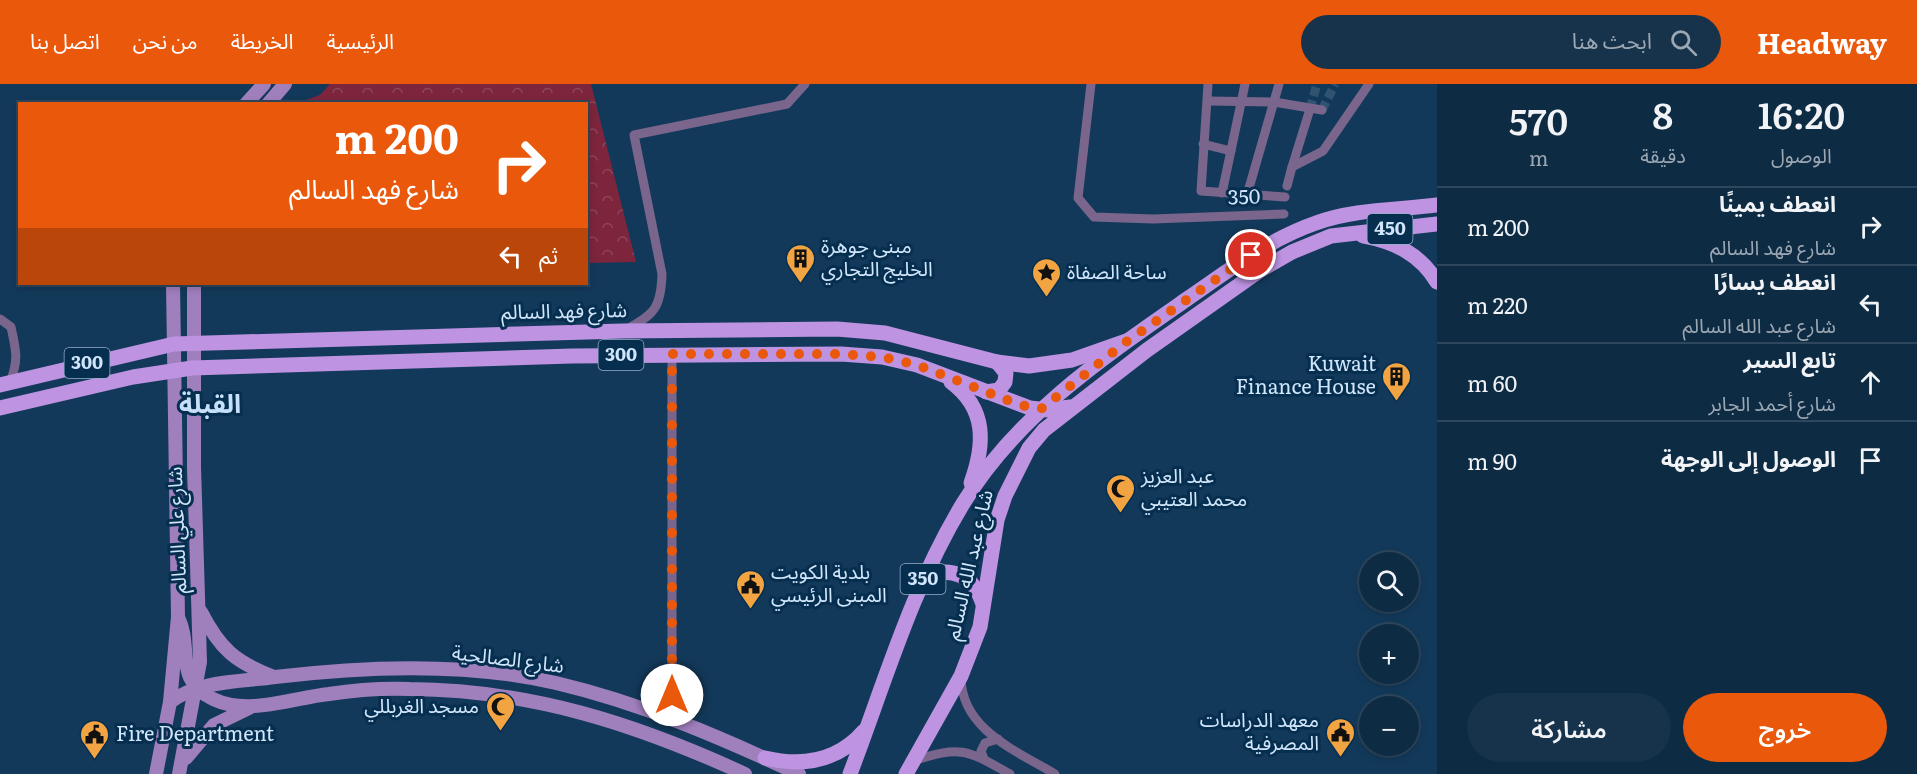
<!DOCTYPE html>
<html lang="ar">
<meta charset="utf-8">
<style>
:root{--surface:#0e2b44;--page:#17334b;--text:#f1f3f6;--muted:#9ba7b2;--line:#2e475d;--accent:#ea580c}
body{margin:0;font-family:Literata,"Noto Sans Arabic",serif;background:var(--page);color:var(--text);direction:rtl;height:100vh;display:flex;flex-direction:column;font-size:22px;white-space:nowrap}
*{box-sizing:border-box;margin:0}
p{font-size:20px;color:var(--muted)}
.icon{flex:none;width:33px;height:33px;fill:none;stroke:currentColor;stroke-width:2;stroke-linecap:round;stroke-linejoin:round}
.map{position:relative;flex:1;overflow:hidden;direction:ltr}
.drawer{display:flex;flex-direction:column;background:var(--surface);width:480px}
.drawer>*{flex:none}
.guide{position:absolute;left:18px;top:18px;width:570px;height:183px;border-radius:0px;box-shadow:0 3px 9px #0003,0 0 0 2px var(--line);direction:rtl;background:#ea580c;color:#fff;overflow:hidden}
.buttons{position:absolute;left:1359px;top:468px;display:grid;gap:12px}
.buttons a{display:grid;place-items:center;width:60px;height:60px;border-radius:50%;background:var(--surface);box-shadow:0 3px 9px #0003,0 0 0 2px var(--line);font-size:30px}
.pin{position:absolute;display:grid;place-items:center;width:51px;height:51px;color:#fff;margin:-26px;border:3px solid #fff;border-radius:50%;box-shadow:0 2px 6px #0007}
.me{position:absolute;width:66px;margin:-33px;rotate:0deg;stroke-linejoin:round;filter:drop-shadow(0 0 4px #0008)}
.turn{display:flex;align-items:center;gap:21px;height:126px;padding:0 30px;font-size:27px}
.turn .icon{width:78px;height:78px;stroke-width:2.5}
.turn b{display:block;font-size:42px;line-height:51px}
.then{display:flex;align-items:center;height:57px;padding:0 30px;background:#0003;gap:12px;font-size:22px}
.eta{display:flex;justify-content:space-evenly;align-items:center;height:102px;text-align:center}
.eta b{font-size:36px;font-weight:600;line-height:42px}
.cta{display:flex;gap:12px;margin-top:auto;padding:12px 30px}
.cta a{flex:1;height:69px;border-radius:36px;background:var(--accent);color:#fff;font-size:24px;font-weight:600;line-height:69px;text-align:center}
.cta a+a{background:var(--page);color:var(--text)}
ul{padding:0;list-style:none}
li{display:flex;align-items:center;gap:18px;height:78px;padding:0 30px;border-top:2px solid var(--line)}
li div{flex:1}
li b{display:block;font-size:22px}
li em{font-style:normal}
header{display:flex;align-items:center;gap:36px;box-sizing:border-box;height:84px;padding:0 30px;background:var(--accent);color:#fff}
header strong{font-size:28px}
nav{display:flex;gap:33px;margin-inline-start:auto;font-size:21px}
.search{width:420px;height:54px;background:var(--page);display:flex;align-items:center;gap:15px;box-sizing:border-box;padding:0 21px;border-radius:33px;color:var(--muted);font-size:22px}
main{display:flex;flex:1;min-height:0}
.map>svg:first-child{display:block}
</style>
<header>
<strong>Headway</strong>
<div class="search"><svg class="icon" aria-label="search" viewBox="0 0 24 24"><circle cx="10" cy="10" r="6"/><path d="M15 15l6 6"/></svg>ابحث هنا</div>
<nav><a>الرئيسية</a><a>الخريطة</a><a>من نحن</a><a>اتصل بنا</a></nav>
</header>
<main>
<section class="drawer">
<div class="eta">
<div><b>16:20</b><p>الوصول</p></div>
<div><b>8</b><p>دقيقة</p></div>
<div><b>570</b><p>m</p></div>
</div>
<ul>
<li><svg class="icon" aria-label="right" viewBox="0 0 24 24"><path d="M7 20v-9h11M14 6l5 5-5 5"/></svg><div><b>انعطف يمينًا</b><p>شارع فهد السالم</p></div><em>200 m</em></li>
<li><svg class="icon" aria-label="left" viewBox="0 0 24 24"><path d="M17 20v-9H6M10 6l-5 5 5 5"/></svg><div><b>انعطف يسارًا</b><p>شارع عبد الله السالم</p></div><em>220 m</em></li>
<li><svg class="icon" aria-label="ahead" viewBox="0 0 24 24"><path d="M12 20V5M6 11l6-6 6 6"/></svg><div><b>تابع السير</b><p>شارع أحمد الجابر</p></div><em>60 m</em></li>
<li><svg class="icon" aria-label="arrive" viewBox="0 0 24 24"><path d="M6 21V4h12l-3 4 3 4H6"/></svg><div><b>الوصول إلى الوجهة</b></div><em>90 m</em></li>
</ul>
<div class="cta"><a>خروج</a><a>مشاركة</a></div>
</section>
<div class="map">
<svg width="1437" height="690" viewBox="0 0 1437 690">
<defs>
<pattern id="park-crowns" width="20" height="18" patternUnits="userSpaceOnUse" patternTransform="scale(1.5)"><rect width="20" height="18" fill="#7c253c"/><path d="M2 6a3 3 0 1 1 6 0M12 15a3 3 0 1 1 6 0" fill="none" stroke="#8e4559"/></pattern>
</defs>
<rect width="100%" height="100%" fill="#13395a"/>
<path fill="url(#park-crowns)" d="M330,0H591L636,178L587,179L586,20L297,19L320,11Z"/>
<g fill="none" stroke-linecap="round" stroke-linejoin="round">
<g stroke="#305372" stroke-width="9" stroke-dasharray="9 4.5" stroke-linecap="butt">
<path d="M1310,25L1317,0"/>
<path d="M1322,26L1335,0"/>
</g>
<g stroke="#7a668d" stroke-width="9">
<path d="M1091,0L1078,114L1094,133L1153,135L1284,130"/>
<path d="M1208,0L1201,107L1285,113"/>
<path d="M1208,17L1274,18L1322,26"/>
<path d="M1203,60L1231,67"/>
<path d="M1292,83L1310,25"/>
<path d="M1287,102L1292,83L1323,67L1369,0"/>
<path d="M1222,109L1245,0"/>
<path d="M1247,111L1279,0"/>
<path d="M0,235L11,243C16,266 19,276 10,298"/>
<path d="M627,245C655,230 661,223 662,190L634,51L787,20L805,0"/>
<path d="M961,594C962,646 1017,667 1055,690"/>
<path d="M672,634V270"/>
<path d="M984,675L981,667L985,659L998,655"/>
<path d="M913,677C962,661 967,666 1010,690"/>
</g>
<g stroke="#a07fbd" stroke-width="14">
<path d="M246,20L264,0"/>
<path d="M268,20L285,0"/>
<path d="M201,528C220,565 235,578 274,593"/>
<path d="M178,533C193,564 173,596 213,615C248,632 292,614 329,610C355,606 383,604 410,605C532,606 636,640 745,690"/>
<path d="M170,618C200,596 239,598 275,593C366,582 466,578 556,599C641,619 720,653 799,690"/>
<path d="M186,674L214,641L249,624"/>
<path d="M156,690L170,618L178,533L173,200"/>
<path d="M179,690L200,578L194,383V200"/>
</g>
<g stroke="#bd93e2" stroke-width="15">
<path d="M1363,152C1395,158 1420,170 1437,198"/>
<path d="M951,298C987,325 985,360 971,399"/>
<path d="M0,301L174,260L623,247L837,245L885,249L997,278L1029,282L1072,276L1126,257"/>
<path d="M986,308L999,306L1005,298L1006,289L997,278"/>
<path d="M0,324L133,293L192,284L572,272L841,270L882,273L917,281L1030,324L1048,326L1070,323"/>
<path d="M924,493C951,481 974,492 983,520"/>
<path d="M765,674C803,683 838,677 864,647"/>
<path d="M850,690C885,598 912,503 964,418C1017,331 1105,272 1187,215C1228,187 1269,155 1316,139C1353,125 1398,126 1437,121"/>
<path d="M906,690L961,592L980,543L997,436L1005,412L1029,364L1044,346L1147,266L1259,187L1292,168L1331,152L1437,140"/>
</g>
</g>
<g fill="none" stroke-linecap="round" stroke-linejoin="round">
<path stroke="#ea580c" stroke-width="10" stroke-dasharray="0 18" d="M672,611V270H841L882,273L917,281L1020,321L1041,325L1126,258L1251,171"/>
</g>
<defs>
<symbol id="building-pin" viewBox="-11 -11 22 30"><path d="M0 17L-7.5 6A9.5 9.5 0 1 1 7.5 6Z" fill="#f3a442" stroke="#062e4f"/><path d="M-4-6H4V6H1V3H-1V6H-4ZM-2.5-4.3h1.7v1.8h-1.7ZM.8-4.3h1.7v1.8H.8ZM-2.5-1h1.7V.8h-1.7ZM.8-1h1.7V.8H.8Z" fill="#111"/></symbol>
<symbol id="sight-pin" viewBox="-11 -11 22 30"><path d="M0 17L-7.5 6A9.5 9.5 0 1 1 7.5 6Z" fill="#f3a442" stroke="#062e4f"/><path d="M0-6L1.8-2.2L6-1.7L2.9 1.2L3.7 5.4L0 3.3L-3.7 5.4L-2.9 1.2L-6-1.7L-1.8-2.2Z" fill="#111"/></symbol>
<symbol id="mosque-pin" viewBox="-11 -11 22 30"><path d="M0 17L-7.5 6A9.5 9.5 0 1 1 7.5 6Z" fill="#f3a442" stroke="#062e4f"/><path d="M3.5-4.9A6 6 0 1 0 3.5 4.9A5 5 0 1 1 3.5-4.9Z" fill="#111"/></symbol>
<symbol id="civic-pin" viewBox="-11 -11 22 30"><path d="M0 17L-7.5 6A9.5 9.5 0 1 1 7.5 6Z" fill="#f3a442" stroke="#062e4f"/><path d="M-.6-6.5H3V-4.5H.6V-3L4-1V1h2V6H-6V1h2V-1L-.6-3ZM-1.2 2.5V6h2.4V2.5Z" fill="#111"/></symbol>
</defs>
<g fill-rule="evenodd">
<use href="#building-pin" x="784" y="158" width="33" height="45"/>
<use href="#sight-pin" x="1030" y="172" width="33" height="45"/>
<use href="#building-pin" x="1380" y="276" width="33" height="45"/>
<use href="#mosque-pin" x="1104" y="388" width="33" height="45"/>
<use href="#civic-pin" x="734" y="484" width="33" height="45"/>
<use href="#mosque-pin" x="484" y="606" width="33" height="45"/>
<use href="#civic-pin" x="1324" y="632" width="33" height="45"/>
<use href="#civic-pin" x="78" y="634" width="33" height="45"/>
</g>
<g text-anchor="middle" stroke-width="6" stroke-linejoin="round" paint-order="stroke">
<g fill="#062e4f" stroke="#94afc7" stroke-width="1.5">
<rect x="1367.5" y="130" width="45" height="30" rx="4.5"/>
<rect x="598.5" y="256" width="45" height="30" rx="4.5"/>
<rect x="64.5" y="264" width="45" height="30" rx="4.5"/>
<rect x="900.5" y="480" width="45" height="30" rx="4.5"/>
</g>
<g font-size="18" font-weight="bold" fill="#d1e6fb">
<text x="1390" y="151">450</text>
<text x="621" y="277">300</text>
<text x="87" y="285">300</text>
<text x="923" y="501">350</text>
</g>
<g font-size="20" fill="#d1e6fb" stroke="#062e4f">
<text transform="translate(1244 113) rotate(-2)" y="7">350</text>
<text transform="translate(564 227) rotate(-1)" y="7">شارع فهد السالم</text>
<text transform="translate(177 446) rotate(-92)" y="7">شارع علي السالم</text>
<text transform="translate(969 481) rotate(-77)" y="7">شارع عبد الله السالم</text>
<text transform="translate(508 575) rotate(7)" y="7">شارع الصالحية</text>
</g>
<g font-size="20" fill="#d1e6fb" stroke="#062e4f" text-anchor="start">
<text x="821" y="169">مبنى جوهرة<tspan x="821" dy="23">الخليج التجاري</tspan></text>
<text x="1067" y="195">ساحة الصفاة</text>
<text x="1376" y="287" text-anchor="end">Kuwait<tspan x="1376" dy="23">Finance House</tspan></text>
<text x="1141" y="399">عبد العزيز<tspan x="1141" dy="23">محمد العتيبي</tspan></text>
<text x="771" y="495">بلدية الكويت<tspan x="771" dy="23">المبنى الرئيسي</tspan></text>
<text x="479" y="629" text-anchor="end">مسجد الغربللي</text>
<text x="1319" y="643" text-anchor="end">معهد الدراسات<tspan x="1319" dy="23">المصرفية</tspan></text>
<text x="116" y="657">Fire Department</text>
</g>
<g font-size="26" font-weight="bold" fill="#c7e0f9" stroke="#062e4f">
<text x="210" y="329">القبلة</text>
</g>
</g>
</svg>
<div class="buttons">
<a><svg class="icon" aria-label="search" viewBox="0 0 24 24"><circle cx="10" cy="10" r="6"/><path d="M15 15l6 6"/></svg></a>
<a>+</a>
<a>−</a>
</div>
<div class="pin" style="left:1251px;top:171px;background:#d93025"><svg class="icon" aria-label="arrive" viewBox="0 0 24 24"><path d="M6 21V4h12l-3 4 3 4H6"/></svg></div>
<svg class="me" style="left:672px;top:611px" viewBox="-20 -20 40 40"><circle r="19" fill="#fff"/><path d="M0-13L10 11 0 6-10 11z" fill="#ea580c"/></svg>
<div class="guide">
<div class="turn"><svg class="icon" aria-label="right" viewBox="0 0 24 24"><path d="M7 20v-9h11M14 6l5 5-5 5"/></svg><div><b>200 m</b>شارع فهد السالم</div></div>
<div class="then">ثم<svg class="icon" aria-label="left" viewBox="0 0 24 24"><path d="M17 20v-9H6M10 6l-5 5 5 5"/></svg></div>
</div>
</div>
</main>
